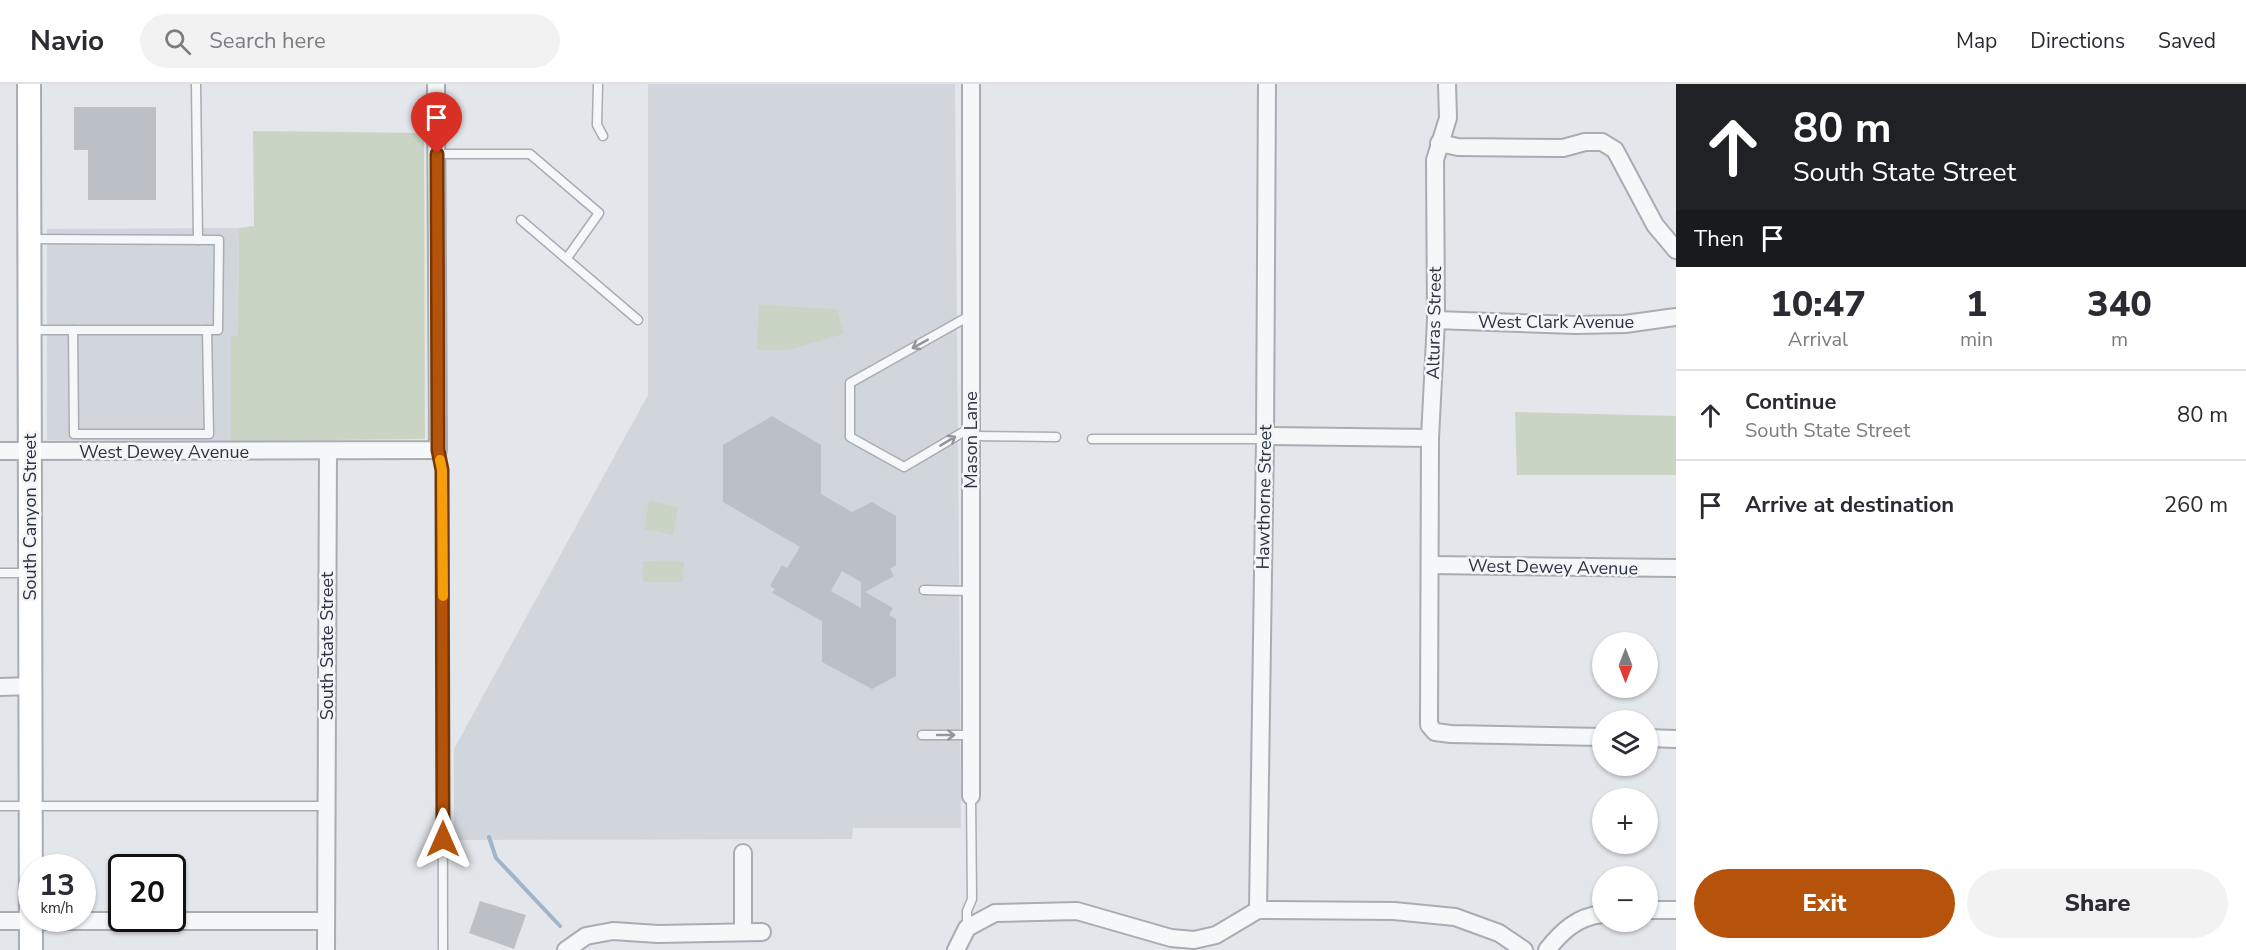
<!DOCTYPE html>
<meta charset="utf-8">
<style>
:root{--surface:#fff;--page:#f2f2f3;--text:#2b2b33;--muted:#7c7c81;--line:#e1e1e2;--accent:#b45309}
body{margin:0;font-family:"Nunito Sans",sans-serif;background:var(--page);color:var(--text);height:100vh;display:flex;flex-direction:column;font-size:22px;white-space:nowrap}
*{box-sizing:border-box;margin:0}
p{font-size:20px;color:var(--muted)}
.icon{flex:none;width:33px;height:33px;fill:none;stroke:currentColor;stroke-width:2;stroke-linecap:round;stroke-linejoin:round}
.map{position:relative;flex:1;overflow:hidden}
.side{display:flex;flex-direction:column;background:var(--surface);width:570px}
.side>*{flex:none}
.hud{background:#202124;color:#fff;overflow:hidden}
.needle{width:39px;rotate:180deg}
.buttons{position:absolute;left:1592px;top:548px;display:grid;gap:12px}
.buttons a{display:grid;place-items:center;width:66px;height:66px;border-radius:50%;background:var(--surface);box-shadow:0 2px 4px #0004;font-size:30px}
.speed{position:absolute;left:18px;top:770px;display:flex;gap:12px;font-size:30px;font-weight:700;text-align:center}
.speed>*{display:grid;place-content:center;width:78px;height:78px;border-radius:50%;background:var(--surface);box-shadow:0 2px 4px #0004;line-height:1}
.speed small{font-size:15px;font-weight:400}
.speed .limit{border:3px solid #111;border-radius:9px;background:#fff;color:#111}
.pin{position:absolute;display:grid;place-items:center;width:51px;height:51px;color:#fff;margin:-62px -26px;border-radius:50% 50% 50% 0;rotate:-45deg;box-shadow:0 0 6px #0007}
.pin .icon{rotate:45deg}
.me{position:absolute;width:66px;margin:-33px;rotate:0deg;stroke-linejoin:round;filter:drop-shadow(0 0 4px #0008)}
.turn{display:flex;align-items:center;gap:21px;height:126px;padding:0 18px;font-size:27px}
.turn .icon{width:78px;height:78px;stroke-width:2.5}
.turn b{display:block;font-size:42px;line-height:51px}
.then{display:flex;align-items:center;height:57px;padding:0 18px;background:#0003;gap:12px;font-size:22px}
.eta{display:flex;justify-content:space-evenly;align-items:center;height:102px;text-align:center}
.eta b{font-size:36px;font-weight:800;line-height:42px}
.action{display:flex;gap:12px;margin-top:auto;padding:12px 18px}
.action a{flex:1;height:69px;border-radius:36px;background:var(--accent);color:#fff;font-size:24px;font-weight:800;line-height:69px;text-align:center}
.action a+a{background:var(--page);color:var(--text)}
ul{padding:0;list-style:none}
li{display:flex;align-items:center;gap:18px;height:90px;padding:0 18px;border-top:2px solid var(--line)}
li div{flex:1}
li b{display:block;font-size:22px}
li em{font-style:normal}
header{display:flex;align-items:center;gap:36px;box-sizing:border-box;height:84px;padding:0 30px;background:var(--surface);border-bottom:2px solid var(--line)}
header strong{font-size:28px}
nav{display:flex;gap:33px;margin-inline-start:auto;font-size:21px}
.search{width:420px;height:54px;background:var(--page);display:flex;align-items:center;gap:15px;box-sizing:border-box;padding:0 21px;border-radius:33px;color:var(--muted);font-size:22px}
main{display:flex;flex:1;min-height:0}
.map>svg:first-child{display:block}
</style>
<header>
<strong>Navio</strong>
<div class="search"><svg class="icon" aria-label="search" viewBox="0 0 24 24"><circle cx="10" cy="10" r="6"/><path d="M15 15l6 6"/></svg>Search here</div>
<nav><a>Map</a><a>Directions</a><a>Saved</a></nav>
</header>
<main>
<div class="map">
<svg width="1676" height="866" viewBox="0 0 1676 866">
<rect width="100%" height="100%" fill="#e3e6ea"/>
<g fill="#d1d5dc">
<path d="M648,0H955L961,744H853L852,755L454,756V665L648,311Z"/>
<path d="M239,144L238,252L231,253V357L47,356V145Z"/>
</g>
<g fill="#c9d4c5">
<path d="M253,47L424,49L425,355L231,357V252H238L239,144L254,142Z"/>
<path d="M759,221L835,225L838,228L843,250L787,266H757Z"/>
<path d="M1515,328L1676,332V391H1517Z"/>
<path d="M649,417L678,423L673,451L644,445Z"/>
<path d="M643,477L684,478L682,498H643Z"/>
</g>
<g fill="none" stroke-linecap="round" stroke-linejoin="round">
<path stroke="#a1b5c8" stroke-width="4" d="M489,753L496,774L560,842"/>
</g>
<g fill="#bbc0c7" fill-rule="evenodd">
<path d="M74,23H156V116H88V66H74Z"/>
<path d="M772,332L821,361V410L852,428L872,418L896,432V481L890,485L894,492L865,508L893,524L889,531L896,535V592L872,605L822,578V537L772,509L775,505L770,502L782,481L787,484L800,463L723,418V361ZM842,487L861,498V524L831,507Z"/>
<path d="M480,817L526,831L514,865L469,849Z"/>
</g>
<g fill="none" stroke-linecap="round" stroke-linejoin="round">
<defs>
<g id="lane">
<path d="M196,0L198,156"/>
<path d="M598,0L597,41L603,52"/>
<path d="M437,70H530L599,129L567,174"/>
<path d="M521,136L638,236"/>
<path d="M30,246H218L219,156L30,155"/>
<path d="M73,246L74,350H209L207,246"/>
<path d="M970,344L904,383L850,353V299L971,231"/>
<path d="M971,352L1056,353"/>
<path d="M1092,355H1265"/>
<path d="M438,366L442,386L443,866"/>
<path d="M0,489H30"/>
<path d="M924,506L971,507"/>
<path d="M922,651H971"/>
<path d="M0,722H326"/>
<path d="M967,844V827L972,815L971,712"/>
</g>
<g id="street">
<path d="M1447,0L1448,34L1435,76L1436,236L1430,354L1429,641L1435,648L1451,650L1602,653"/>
<path d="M1439,59L1458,63L1563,64L1585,58H1602L1615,66L1655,141L1676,166"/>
<path d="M1436,236L1576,241L1625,240L1676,233"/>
<path d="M1265,352L1430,354"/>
<path d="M0,367L438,366L436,0"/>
<path d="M1430,481L1676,484"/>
<path d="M0,603L31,602"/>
<path d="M1647,654L1676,655"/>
<path d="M971,712V0"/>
<path d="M743,769V848"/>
<path d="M1258,826L1265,355L1267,0"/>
<path d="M1647,826H1676"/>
<path d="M0,837H326"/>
<path d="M326,866L328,368"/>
<path d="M566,866L586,852L613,847L658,850L762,848"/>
<path d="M956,866L967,844L995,829L1077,827L1171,854L1194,856L1216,851L1258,826L1394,827L1455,833L1499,849L1524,866"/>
<path d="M1547,866C1562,847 1577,833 1602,830"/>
</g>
<path id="secondary" d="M29,0L31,866"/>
</defs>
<use href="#lane" stroke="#a8adb4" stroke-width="11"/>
<use href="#street" stroke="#a8adb4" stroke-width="20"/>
<use href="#secondary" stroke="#a8adb4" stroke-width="26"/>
<use href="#lane" stroke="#f6f7f9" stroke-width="8"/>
<use href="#street" stroke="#f6f7f9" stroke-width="16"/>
<use href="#secondary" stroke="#fff" stroke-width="22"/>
</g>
<defs><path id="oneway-shaft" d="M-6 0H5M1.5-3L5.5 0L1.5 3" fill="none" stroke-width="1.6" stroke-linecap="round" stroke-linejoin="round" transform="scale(1.5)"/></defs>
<g stroke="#91969e">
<use href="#oneway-shaft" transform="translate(920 260) rotate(151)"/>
<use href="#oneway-shaft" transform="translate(948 357) rotate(-31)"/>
<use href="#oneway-shaft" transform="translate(946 651)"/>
</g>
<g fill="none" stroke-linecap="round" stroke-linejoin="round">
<defs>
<path id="route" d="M437,70L438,366L442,386L443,755"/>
</defs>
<use href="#route" stroke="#753606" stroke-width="15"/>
<use href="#route" stroke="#b45309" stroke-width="10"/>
<path stroke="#f59e0b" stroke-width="10" d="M440,376L442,386L443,512"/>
</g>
<g text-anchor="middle" stroke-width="5" stroke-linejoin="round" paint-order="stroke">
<g font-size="18" fill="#2c3442" stroke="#f3f5f8">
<text x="1556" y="244">West Clark Avenue</text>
<text transform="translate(1434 239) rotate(-89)" y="6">Alturas Street</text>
<text transform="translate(971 356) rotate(-90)" y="6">Mason Lane</text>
<text x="164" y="374">West Dewey Avenue</text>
<text transform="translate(1264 413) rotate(-89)" y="6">Hawthorne Street</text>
<text transform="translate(30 433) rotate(-90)" y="6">South Canyon Street</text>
<text transform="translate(1553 483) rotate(1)" y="6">West Dewey Avenue</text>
<text transform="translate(327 562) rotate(-90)" y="6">South State Street</text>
</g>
</g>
</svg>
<div class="buttons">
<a><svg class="needle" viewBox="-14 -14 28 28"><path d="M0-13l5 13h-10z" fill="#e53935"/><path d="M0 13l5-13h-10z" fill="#7c7c81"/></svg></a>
<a><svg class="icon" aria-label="layers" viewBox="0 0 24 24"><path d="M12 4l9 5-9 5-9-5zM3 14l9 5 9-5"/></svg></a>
<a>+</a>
<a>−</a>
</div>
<div class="speed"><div>13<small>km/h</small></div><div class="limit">20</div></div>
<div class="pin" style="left:437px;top:70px;background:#d93025"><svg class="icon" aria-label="arrive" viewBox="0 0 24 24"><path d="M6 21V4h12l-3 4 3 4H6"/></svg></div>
<svg class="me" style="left:443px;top:755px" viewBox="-20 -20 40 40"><path d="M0-17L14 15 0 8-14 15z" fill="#b45309" stroke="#fff" stroke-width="4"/></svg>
</div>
<section class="side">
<div class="hud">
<div class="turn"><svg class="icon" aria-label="ahead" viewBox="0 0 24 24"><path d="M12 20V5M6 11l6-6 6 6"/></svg><div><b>80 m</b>South State Street</div></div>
<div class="then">Then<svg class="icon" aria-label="arrive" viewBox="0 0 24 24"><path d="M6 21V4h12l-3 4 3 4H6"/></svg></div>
</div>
<div class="eta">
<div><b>10:47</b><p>Arrival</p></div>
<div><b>1</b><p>min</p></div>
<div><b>340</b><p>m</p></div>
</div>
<ul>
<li><svg class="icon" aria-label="ahead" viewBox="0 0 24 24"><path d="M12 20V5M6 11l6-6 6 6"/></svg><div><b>Continue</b><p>South State Street</p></div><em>80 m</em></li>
<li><svg class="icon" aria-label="arrive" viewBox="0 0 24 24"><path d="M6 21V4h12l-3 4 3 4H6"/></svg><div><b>Arrive at destination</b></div><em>260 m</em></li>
</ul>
<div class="action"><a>Exit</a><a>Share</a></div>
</section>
</main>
